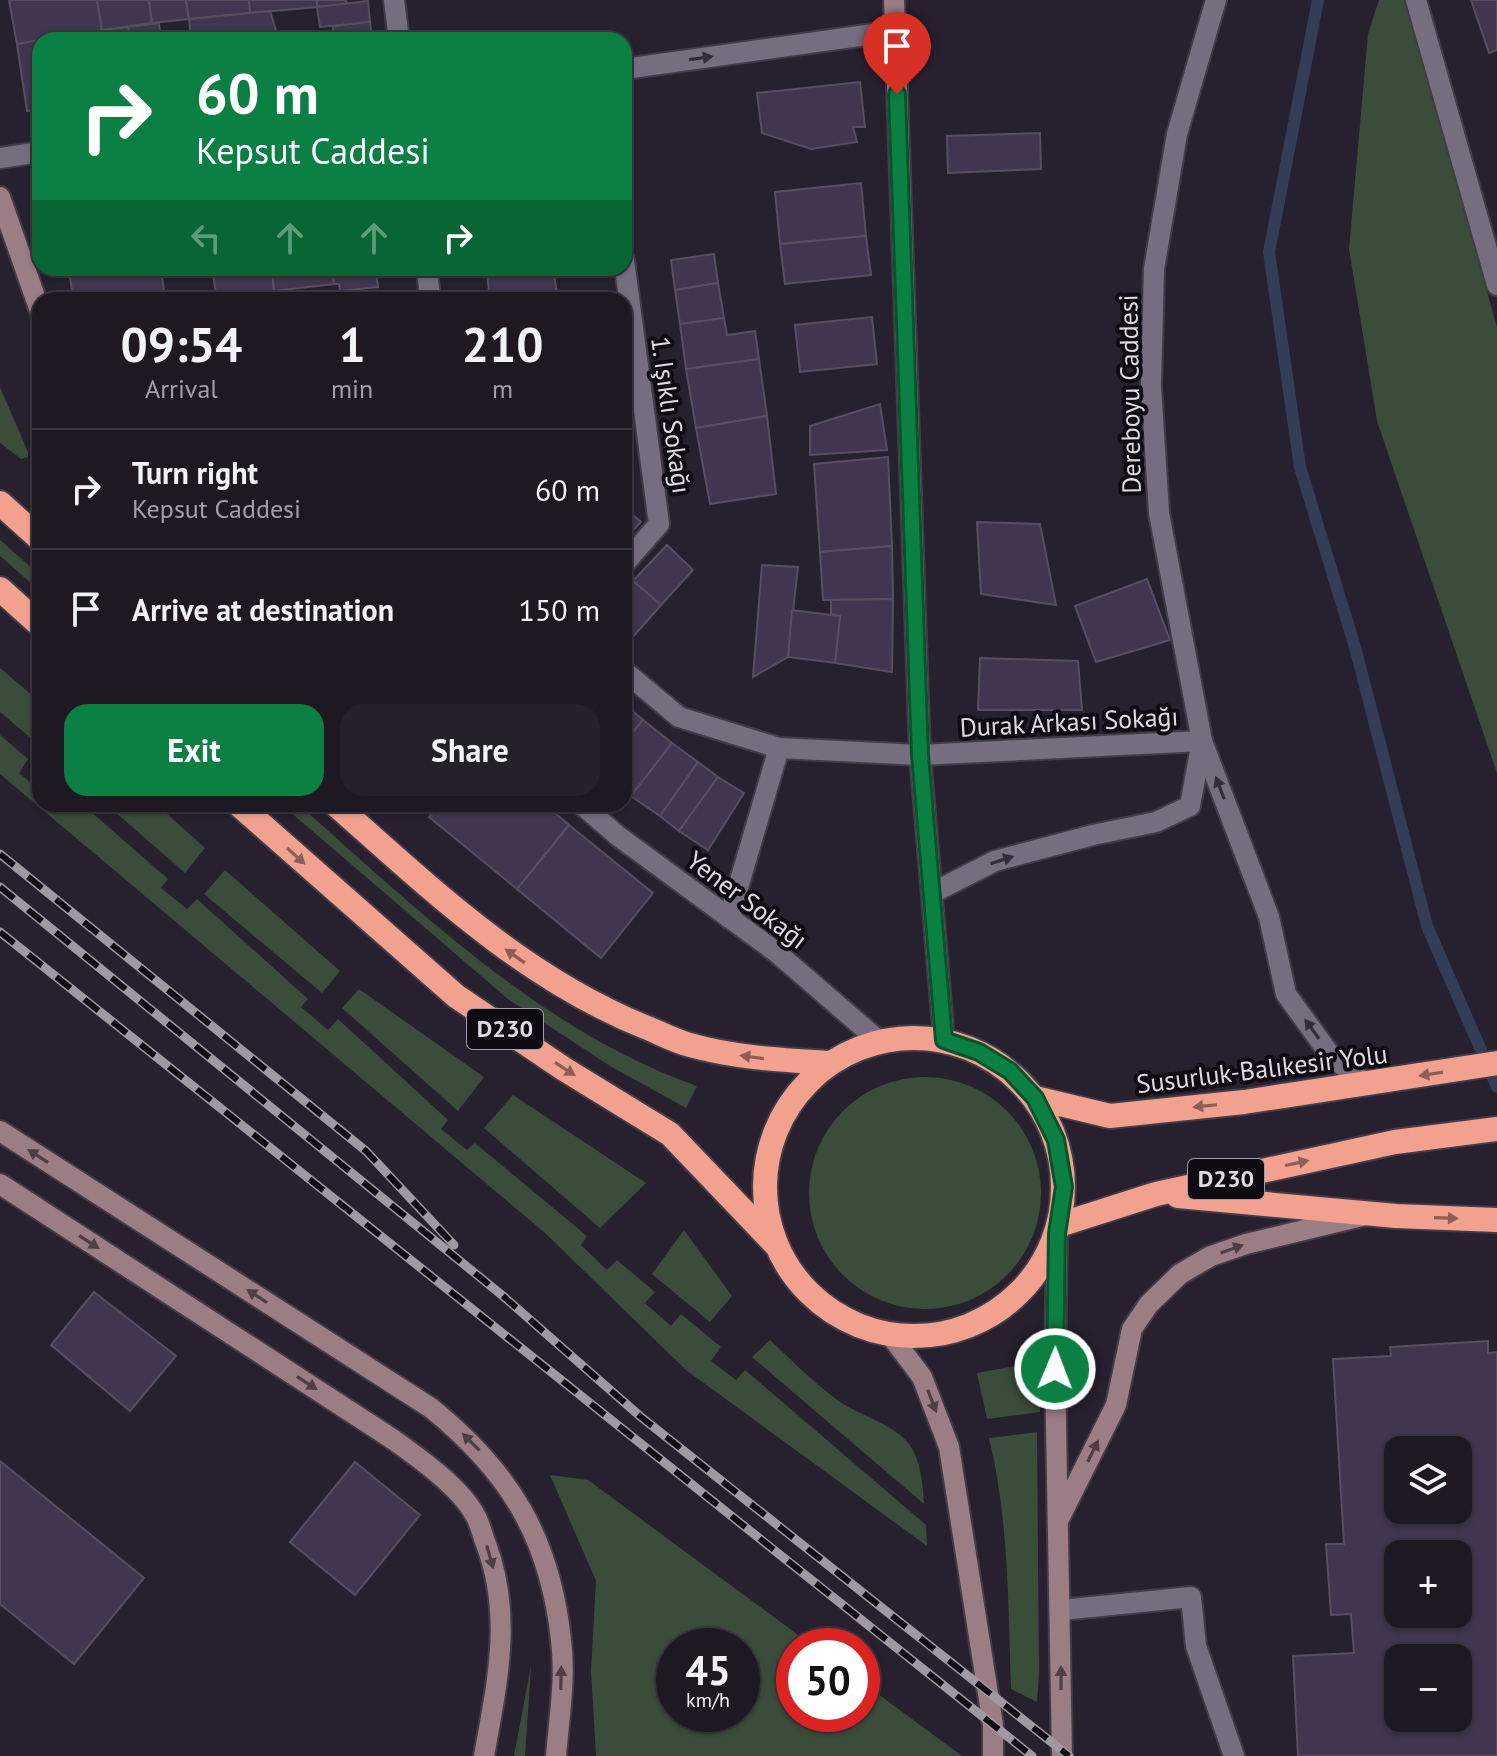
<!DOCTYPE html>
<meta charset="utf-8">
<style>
:root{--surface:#1d1822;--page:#25212a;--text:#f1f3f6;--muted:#a0a0a5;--line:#3b3740;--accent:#0b8043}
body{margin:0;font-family:"PT Sans",sans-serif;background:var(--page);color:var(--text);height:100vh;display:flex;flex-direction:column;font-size:30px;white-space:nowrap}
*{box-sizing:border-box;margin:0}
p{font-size:26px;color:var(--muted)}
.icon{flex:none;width:44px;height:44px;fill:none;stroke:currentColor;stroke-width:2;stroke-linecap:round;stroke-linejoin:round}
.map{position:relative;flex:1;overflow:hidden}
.side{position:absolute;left:32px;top:292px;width:600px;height:520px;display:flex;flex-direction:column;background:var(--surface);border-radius:24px;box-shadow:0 2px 6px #0004,0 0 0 2px var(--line)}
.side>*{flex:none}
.guide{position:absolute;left:32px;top:32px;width:600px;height:244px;border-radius:24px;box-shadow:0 2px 6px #0004,0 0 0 2px var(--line);background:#0b8043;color:#fff;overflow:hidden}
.buttons{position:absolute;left:1384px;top:1436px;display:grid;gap:16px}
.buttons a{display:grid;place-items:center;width:88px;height:88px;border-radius:16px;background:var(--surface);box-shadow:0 2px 6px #0004,0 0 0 2px var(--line);font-size:40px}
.speed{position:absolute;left:656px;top:1628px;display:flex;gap:16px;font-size:40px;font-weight:700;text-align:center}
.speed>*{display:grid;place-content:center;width:104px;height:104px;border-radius:50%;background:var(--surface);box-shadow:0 2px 6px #0004,0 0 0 2px var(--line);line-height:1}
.speed small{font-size:20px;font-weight:400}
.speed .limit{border:12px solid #d22;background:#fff;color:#111}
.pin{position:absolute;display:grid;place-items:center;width:68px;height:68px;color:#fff;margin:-82px -34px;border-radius:50% 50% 50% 0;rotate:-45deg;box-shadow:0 0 8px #0007}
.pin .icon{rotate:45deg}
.me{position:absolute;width:88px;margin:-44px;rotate:1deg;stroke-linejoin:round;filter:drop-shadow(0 0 6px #0008)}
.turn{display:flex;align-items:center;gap:28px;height:168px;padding:0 32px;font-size:36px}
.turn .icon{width:104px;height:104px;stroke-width:2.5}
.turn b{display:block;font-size:56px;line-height:68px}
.lanes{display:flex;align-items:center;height:76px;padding:0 32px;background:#0003;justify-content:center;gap:40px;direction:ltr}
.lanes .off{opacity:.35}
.eta{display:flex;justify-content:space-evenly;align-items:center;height:136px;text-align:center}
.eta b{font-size:48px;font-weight:700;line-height:56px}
.action{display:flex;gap:16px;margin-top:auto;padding:16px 32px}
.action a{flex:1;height:92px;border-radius:24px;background:var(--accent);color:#fff;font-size:32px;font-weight:700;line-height:92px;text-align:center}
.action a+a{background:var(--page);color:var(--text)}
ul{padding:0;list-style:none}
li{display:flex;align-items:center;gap:24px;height:120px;padding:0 32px;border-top:2px solid var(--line)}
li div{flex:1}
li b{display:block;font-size:30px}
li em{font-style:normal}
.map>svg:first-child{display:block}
</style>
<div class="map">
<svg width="1497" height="1756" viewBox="0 0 1497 1756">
<rect width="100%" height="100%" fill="#27202e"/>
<g fill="#3a4c3a" fill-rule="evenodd">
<path d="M1379,0H1405L1497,327V773L1377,421L1349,249L1368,34Z"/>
<path d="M0,387L28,452V457L21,459L0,443Z"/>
<path d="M0,540L40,575V591L0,556Z"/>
<path d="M0,668L40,702V746L0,712Z"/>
<path d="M0,735L28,759L19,773L40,790V804H82L168,879L161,888L187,909L197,899L308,999L301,1007L328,1030L338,1019L448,1120L441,1129L467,1150L475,1143L587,1236L581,1245L607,1270L617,1260L655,1292L645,1303L671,1326L681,1314L721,1347L711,1361L736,1380L745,1370L926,1525L927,1546L686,1370L544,1232L0,774Z"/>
<path d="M106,804H156L205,848L185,873Z"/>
<path d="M281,804H298C419,911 542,1031 697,1086L686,1108L610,1066L508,999Z"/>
<path d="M225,870L340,971L322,993L204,894Z"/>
<path d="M359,989L484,1077L458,1111L342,1008Z"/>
<circle cx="925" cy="1193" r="116"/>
<path d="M513,1095L646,1183L600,1228L484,1128Z"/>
<path d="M684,1230L732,1296L710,1322L652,1274Z"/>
<path d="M770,1340C794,1362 817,1387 845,1405C865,1417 894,1425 909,1444C921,1460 923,1485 924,1504L752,1357Z"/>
<path d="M1038,1362L1040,1412L987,1419L977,1373Z"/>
<path d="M1037,1432L1039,1674L1037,1702L1011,1689C1008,1605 1009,1520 989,1438Z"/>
<path d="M550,1475L588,1480L813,1646H794V1714H862V1682L962,1756H596L591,1670L596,1581ZM674,1646H742V1714H674Z"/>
<path d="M531,1666L525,1756H514Z"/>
</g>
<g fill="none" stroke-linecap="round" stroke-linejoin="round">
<path stroke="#323e58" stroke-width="12" d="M1318,0L1269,252L1300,467L1355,647L1427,926L1497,1087"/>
</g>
<g fill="#42354f" stroke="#574f60" stroke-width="2" fill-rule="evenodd">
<path d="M9,0H97L102,30L17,44Z"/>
<path d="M97,0H149L152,23L102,30Z"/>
<path d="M149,0H186L189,19L152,23Z"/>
<path d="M186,0H249L250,13L189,19Z"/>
<path d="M249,0H317V7L250,13Z"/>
<path d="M317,0H346L347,4L317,7Z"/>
<path d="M1471,0H1497V50L1489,53Z"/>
<path d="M368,1L370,22L320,27L317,7Z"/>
<path d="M270,11L279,40H191L189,19Z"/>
<path d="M370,22L372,40H334L333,26Z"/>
<path d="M159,23L161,40H130L128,27Z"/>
<path d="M128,27L130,40H98L96,31Z"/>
<path d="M40,40V109L27,111L17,44Z"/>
<path d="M860,82L865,127H853L857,142L811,149L762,133L757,93Z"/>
<path d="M1040,133L1041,169L948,173L947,136Z"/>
<path d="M861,183L866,236L780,244L775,192Z"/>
<path d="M866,236L871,275L785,284L780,244Z"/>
<path d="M714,254L718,283L675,290L671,260Z"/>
<path d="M69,268H161L165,300H73Z"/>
<path d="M212,268H272L274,291L261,292L262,300H217Z"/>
<path d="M272,268H332L334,284L274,291Z"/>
<path d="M332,268H376L378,287L340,291L339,284H334Z"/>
<path d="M487,268H531L487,274Z"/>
<path d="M531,268H553L558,300H490L487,274Z"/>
<path d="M718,283L724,318L680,324L675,290Z"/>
<path d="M872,317L877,364L800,372L795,325Z"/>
<path d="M724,318L727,335L755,331L759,359L686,369L680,324Z"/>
<path d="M759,359L767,416L696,428L686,369Z"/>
<path d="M880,404L887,450L810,455V426Z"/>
<path d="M767,416L776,494L710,504L696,428Z"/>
<path d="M888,457L892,546L820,552L814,464Z"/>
<path d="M624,507L641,522L624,540Z"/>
<path d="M977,522L1040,524L1056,605L981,594Z"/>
<path d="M667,545L693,570L661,605L633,581Z"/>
<path d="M892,546L893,599L823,600L820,552Z"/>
<path d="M762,565L798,567L788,657L753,677Z"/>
<path d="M1147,579L1170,640L1096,662L1075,606Z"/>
<path d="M633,581L661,605L632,638L624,631V592Z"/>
<path d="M893,599L892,672L835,663L840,616L831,614V600Z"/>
<path d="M792,610L840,616L835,663L788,657Z"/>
<path d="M980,658L1078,661L1082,710H978Z"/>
<path d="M624,704L643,720L624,743Z"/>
<path d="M643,720L672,743L631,796L624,790V743Z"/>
<path d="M672,743L698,762L660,816L631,796Z"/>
<path d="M698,762L718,777L679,831L660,816Z"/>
<path d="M718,777L744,793L708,850L679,831Z"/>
<path d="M440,804H544L569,825L517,889L429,817Z"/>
<path d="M569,825L653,893L601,958L517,889Z"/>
<path d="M94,1292L176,1356L130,1411L51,1345Z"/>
<path d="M1488,1341V1353L1497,1352V1756H1298L1293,1656L1354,1653L1351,1614L1331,1615L1326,1544H1344L1333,1359L1391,1356L1390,1347ZM1398,1450H1458V1510H1398ZM1398,1554H1458V1614H1398ZM1398,1658H1458V1718H1398Z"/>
<path d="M0,1461L144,1578L74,1664L0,1604Z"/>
<path d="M355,1462L420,1515L355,1595L290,1542Z"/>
</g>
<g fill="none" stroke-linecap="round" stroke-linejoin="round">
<defs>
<g id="street">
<path d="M394,0L399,40"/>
<path d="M1216,0L1177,134L1154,269L1151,386L1159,513L1202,741L1269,917L1286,994L1331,1056L1366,1084"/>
<path d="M1416,0L1497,285"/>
<path d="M624,69L895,31"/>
<path d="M0,158L40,152"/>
<path d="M624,260L659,524L624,564"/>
<path d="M427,268L430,300"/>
<path d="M624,671L679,717L779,748L920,755L1202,741"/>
<path d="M581,804L618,836L776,952L879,1041"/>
<path d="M932,893L995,861L1093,835L1156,822L1190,806L1202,741"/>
<path d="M729,918L779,748"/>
<path d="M1061,1610L1191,1597L1196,1646L1234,1756"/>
</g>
<g id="secondary">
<path d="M894,0L920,755L944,1040"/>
<path d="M0,197L40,311"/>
<path d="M0,1131L431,1408C510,1472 550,1538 561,1640C566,1678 559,1718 556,1756"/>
<path d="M0,1184L394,1440C419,1458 460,1487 475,1515C480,1523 482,1534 486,1544C513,1616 497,1683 484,1756"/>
<path d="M1057,1234L1055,1369L1062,1756"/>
<path d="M891,1336L922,1377L949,1447L993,1725V1756"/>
<path d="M1060,1517L1116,1405L1132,1329L1149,1304L1180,1274L1211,1256L1246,1244L1362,1216"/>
</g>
<g id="highway">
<path d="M0,503L40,539"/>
<path d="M0,589L40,625"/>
<path d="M238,804L456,996L564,1069L670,1134L775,1244"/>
<path d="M335,804C431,889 524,978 645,1027C660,1033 675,1041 690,1045C736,1058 783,1060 830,1063"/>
<circle cx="914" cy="1187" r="149"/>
<path d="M1035,1098L1110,1116L1244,1102L1497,1063"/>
<path d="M1178,1196L1396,1216L1497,1220"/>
<path d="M1059,1225L1156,1194L1395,1142L1497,1129"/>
</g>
</defs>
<use href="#street" stroke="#423c47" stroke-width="24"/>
<use href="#secondary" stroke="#423c47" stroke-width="24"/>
<use href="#highway" stroke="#423c47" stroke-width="28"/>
<use href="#street" stroke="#766d7f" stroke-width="20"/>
<use href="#secondary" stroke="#9b7d84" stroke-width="20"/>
<use href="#highway" stroke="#f2a18f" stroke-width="24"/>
<defs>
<g id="rail">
<path d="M0,854L366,1151L454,1245"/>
<path d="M0,887L503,1296L641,1417L1069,1756"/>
<path d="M0,932L1032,1756"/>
</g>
</defs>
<use href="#rail" stroke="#9f99a4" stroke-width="9"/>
<use href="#rail" stroke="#0f0b12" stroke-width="6" stroke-dasharray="18" stroke-linecap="butt"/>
</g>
<defs><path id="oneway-solid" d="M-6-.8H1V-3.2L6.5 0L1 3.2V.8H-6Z" transform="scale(2)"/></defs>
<g fill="#332d38">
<use href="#oneway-solid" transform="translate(701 58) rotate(-8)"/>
<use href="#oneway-solid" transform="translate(1220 788) rotate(-111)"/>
<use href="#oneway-solid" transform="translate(1002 860) rotate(-18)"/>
<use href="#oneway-solid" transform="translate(1312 1029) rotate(-126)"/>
</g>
<g fill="#8c5e57">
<use href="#oneway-solid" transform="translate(296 856) rotate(42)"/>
<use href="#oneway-solid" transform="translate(515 956) rotate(-145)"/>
<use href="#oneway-solid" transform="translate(752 1057) rotate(-172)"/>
<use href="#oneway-solid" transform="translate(565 1069) rotate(33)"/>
<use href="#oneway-solid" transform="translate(1431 1074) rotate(171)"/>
<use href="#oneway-solid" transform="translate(1205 1106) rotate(174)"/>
<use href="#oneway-solid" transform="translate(1297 1163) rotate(-12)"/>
<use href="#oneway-solid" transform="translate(1446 1218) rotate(2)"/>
</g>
<g fill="#4e3e45">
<use href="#oneway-solid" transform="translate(38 1156) rotate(-147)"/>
<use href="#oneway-solid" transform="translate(89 1242) rotate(33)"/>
<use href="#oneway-solid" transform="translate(1232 1249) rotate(-20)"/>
<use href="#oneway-solid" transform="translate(257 1296) rotate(-147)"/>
<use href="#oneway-solid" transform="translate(307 1383) rotate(33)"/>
<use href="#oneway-solid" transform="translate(932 1401) rotate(69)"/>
<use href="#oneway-solid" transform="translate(471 1442) rotate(-135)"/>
<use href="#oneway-solid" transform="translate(1093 1451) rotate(-64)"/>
<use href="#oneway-solid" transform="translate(490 1557) rotate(74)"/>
<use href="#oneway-solid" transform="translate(561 1678) rotate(-89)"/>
<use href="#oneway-solid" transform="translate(1061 1678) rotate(-90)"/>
</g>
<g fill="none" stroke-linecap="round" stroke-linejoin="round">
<defs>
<path id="route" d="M897,94L920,755L944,1040L979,1052L1010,1071L1035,1098L1056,1140L1064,1187L1057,1234L1055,1369"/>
</defs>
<use href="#route" stroke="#07532c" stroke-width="20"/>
<use href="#route" stroke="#0b8043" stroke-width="14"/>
</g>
<g text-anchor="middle" stroke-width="8" stroke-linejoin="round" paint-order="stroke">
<g fill="#0f0b12" stroke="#a19ca5" stroke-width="2">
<rect x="467" y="1009" width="76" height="40" rx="6"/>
<rect x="1188" y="1159" width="76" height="40" rx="6"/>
</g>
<g font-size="24" font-weight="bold" fill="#dfdae4">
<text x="505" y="1037">D230</text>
<text x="1226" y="1187">D230</text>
</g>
<g font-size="26" fill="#dfdae4" stroke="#0f0b12">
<text transform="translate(1130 394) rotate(-91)" y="9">Dereboyu Caddesi</text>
<text transform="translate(671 415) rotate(82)" y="9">1. Işıklı Sokağı</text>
<text transform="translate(1069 722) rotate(-3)" y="9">Durak Arkası Sokağı</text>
<text transform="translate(747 900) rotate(37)" y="9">Yener Sokağı</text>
<text transform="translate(1262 1069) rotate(-7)" y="9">Susurluk-Balıkesir Yolu</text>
</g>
</g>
</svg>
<div class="buttons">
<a><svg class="icon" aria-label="layers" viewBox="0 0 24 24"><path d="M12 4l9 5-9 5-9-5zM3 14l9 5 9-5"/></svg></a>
<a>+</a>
<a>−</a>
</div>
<div class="speed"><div>45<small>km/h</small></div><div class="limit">50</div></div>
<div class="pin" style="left:897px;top:94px;background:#d93025"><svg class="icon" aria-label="arrive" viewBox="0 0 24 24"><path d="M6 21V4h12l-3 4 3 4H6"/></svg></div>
<svg class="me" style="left:1055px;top:1369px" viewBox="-20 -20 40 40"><circle r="17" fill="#0b8043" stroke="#fff" stroke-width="3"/><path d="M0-11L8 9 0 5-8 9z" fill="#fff"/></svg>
<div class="guide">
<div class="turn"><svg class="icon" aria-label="right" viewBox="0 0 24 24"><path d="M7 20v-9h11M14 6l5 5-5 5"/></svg><div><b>60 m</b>Kepsut Caddesi</div></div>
<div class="lanes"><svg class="icon off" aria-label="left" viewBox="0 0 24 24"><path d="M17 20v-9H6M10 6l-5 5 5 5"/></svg><svg class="icon off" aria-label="ahead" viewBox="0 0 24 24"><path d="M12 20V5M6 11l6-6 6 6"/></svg><svg class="icon off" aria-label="ahead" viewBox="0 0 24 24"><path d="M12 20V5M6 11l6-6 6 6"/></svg><svg class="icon" aria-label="right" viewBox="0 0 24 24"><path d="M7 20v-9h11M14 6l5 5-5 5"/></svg></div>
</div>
<section class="side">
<div class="eta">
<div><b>09:54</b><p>Arrival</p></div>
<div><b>1</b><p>min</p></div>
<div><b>210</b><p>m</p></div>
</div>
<ul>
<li><svg class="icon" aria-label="right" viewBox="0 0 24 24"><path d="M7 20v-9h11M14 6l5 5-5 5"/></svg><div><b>Turn right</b><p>Kepsut Caddesi</p></div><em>60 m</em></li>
<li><svg class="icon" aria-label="arrive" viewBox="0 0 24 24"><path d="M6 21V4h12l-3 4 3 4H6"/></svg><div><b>Arrive at destination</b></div><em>150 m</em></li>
</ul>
<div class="action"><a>Exit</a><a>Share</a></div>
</section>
</div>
